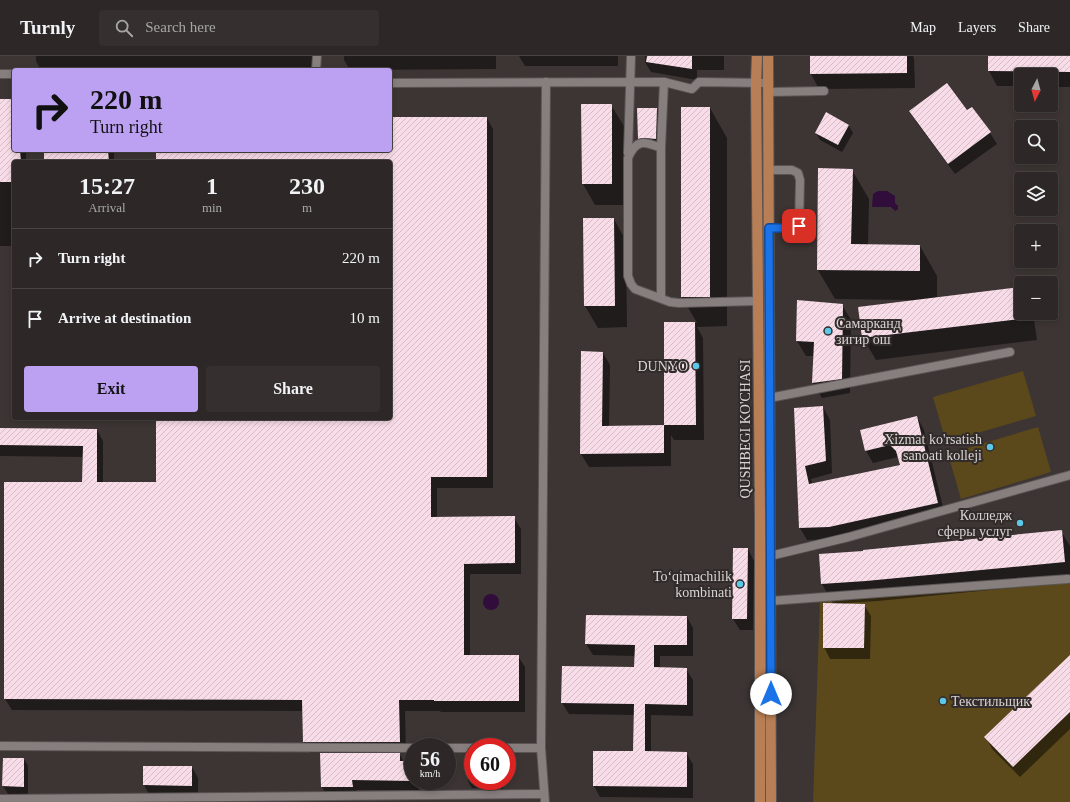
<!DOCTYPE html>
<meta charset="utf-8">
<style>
:root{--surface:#2d2827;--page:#35302f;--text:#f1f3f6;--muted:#a7a6a7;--line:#484444;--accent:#bca0f2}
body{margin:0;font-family:Georgia,serif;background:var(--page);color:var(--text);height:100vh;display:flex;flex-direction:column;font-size:15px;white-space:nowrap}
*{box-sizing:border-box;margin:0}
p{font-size:13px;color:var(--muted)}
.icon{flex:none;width:22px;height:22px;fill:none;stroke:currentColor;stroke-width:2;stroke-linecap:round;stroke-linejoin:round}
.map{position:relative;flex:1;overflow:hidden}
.details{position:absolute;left:12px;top:104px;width:380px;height:260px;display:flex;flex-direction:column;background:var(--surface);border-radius:4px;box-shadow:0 2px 6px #0003,0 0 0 1px var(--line)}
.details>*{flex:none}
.top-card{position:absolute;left:12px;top:12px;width:380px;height:84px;border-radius:4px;box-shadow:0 2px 6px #0003,0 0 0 1px var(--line);background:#bca0f2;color:#111;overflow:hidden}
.needle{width:26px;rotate:186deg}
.fabs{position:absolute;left:1014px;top:12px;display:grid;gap:8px}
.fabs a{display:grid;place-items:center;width:44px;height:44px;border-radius:4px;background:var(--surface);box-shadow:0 2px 6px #0003,0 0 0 1px var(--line);font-size:20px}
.speed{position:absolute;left:404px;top:682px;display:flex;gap:8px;font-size:20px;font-weight:700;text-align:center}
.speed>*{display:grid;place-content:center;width:52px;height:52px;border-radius:50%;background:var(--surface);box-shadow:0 2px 6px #0003,0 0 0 1px var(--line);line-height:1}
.speed small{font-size:10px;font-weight:400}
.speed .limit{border:6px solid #d22;background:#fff;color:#111}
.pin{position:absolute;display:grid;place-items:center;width:34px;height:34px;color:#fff;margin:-17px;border-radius:8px;box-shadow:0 2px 6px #0006}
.me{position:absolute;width:44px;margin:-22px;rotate:0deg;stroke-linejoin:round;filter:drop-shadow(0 0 3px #0008)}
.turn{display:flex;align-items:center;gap:14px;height:84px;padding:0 12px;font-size:18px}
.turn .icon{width:52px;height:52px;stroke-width:2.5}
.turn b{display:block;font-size:28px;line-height:34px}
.eta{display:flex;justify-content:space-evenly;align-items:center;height:68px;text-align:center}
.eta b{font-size:24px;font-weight:600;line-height:28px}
.button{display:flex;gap:8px;margin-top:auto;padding:8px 12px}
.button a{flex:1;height:46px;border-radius:4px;background:var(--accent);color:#111;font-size:16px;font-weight:600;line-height:46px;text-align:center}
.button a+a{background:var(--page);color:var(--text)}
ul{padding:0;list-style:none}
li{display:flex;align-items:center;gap:12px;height:60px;padding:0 12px;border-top:1px solid var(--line)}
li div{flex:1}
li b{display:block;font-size:15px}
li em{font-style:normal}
header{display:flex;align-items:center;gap:24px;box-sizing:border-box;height:56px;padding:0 20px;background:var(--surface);border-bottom:1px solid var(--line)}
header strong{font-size:19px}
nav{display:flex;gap:22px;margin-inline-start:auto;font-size:14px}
.search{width:280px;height:36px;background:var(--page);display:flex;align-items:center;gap:10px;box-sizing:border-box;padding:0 14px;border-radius:4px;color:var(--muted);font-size:15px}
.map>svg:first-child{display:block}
</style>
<header>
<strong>Turnly</strong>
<div class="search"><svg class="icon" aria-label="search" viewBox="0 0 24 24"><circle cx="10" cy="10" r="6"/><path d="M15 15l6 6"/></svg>Search here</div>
<nav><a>Map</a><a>Layers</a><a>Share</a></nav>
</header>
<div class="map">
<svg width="1070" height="746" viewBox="0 0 1070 746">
<defs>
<pattern id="building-hatch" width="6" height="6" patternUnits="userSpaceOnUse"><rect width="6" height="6" fill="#f8dce8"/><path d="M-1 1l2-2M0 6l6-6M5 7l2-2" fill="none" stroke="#d3bdc6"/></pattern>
</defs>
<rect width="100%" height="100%" fill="#3c3534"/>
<g fill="#5b491b">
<path d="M1023,315L1036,360L946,386L933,341Z"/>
<path d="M1038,371L1051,416L961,443L948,398Z"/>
<path d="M1070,526V746H813L820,544Z"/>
</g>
<g fill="#300d3b">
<path d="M878,135H887L895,140V147L898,150V153L895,155L891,151H872L873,138Z"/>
<circle cx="491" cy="546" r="8"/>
</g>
<g fill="#0007">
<path d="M36,0H313V13L41,14L36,5Z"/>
<path d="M344,0H496V13L350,14L344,4Z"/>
<path d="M519,0H618V10H525Z"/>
<path d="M645,0H724V14H697V24L651,16L645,6Z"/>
<path d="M811,0H913L914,3L915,32L819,33L811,18Z"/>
<path d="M989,0H1070V31H1051V19H1021V30H997L989,15Z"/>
<path d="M0,44H14V94H26V106H14V137H11L12,190H0Z"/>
<path d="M611,49L624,70V149H595L583,128Z"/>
<path d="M682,52H710L727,82V270L697,271L703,282L704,384H674L671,379V410L589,411L581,398L603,297L610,309L609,371L665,370V267H697L682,241Z"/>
<path d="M972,52L990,77L997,88L955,118L917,67L910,56H967Z"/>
<path d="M657,53L661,60L660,90H643L639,82Z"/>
<path d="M827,58L849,70L853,77L842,96L820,84L816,77Z"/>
<path d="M390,62H487L493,73V432H437V462H514L521,473V518H470V600H518L525,611V656H441L440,655H405L406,697H399L404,706H413V725H419V734H357V740H327L322,731L321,697H310L304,686L303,655L12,654L5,643V427H83L84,401L0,400V373L97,374L103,385V427H157V362H390V106H157V94H390Z"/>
<rect x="45" y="94" width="69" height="12"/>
<path d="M852,114L869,143L868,189L920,190L937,220V243L1021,234V257H1033L1037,284L876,304L863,282L860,252L912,244L835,243L818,214Z"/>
<path d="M584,163H614L626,185L627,271L598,272L585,250Z"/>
<path d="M842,249L851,264L850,337L822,342L813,327L814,300H806L797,285Z"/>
<path d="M12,281H14V329L13,328Z"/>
<path d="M823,351L830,364L832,417L811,423L812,428L901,410L899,403L898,401L873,407L866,395L917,361L924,374L945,459L837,483L807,484L800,472L795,352Z"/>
<path d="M1061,475L1070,490V526L878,545L847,547V549H864L871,560L870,603H830L824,591L834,549L822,528Z"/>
<path d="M748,493L754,505L753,574H740L733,563Z"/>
<path d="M587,560L687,561L693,572V600H660V612L686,613L693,624V660L651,659V696L686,697L693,708V742L600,741L594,730L634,696L635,659L569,658L562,647L563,611L635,612L636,600L593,599L586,588Z"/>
<path d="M1070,600V673L1020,721L992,693L986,681Z"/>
<path d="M4,703H24L28,710V738H8L3,730Z"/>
<path d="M468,704L473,705V725H503V733L472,732L468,725Z"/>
<path d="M144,711H192L198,722V741L150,740L144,729Z"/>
</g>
<g fill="url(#building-hatch)">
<path d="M647,0H692V13L646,6Z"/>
<path d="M810,0H907V17L810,18Z"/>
<path d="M988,0H1070V16L988,15Z"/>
<path d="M947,27L967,54L972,51L991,76L948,108L909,55Z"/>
<path d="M0,43H14V94H20L21,106H14V126H0Z"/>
<path d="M581,48H612V128H582Z"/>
<rect x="681" y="51" width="29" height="190"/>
<path d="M637,52H657L656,83L645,82L638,83Z"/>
<path d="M826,56L849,69L838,89L815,77Z"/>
<path d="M390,61H487V421H431V461L515,460V507L464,508V599H519V645H434V644H399L400,686H303L302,644L4,643V426H82L83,390L0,389V372L97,373V426H156V362H390V106H156V94H390Z"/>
<path d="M44,94H108L109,106H44Z"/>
<path d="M818,112L853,113L851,188L920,189V215L817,214Z"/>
<path d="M583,162H614L615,250H584Z"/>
<path d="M1021,231V263L862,282L858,251Z"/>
<path d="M797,244L843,248L842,323L812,327L814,286L796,285Z"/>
<path d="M664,266H695L696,369H664Z"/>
<path d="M581,295L603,296L602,370L664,369V397L580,398Z"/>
<path d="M823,350L826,405L805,410L809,428L900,409L896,395L890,389L865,395L860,374L917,360L938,447L829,471L799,472L794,352Z"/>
<path d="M1062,474L1065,506L866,525L821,528L819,498L863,495V494Z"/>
<path d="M733,492H748L747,563H732Z"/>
<path d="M823,547L865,548L864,592H823Z"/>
<path d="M586,559L687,560V589H654V611L687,612V649L645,648V695L687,696V731L593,730V695H633L634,648L561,647L562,610L634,611L635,589L585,588Z"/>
<path d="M1070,599V656L1013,711L984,681Z"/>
<path d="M320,697H400V705H413V725L352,724L353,731H321Z"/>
<path d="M3,702H24V731L2,730Z"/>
<path d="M143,710H192V730L143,729Z"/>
</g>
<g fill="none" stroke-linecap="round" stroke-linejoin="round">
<defs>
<g id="lane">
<path d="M316,14L317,0"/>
<path d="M0,18H14"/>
<path d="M390,27L664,26L692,33L699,26L768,27"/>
<path d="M768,36L824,35"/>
<path d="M661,92L664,26"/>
<path d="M628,97L631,0"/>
<path d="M768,114H792L798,117L800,124L799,170L796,172H769"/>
<path d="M661,242V92C644,85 636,83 628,102V220L631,228L635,233L670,246L679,247L758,245"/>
<path d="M769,342L1010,296"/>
<path d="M770,500L849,481L1070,419"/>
<path d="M770,545L1068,523"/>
<path d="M0,690L413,692"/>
<path d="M447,692H473"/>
<path d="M507,692H541"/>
<path d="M0,743L544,738"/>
<path d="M545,746L541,692L546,26"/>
</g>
<g id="primary">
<path d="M757,0L756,27L760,463V746"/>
<path d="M768,0L771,746"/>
</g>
</defs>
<use href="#lane" stroke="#5a5454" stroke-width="10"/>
<use href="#primary" stroke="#5a5454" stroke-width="12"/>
<use href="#lane" stroke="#877f7e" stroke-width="8"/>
<use href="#primary" stroke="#b87f56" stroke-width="10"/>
</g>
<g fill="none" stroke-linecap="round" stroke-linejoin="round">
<defs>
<path id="route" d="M771,638L769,172H796L799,170"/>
</defs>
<use href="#route" stroke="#114b97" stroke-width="10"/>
<use href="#route" stroke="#1a73e8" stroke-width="7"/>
</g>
<g fill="#5cc7e7" stroke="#312b2a" stroke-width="1.5">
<circle cx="828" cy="275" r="4"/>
<circle cx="696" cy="310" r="4"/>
<circle cx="990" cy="391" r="4"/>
<circle cx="1020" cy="467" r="4"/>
<circle cx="740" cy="528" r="4"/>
<circle cx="943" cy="645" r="4"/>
</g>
<g text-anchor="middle" stroke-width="4" stroke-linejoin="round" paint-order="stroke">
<g font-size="14" fill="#dad5d5" stroke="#312b2a" text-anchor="end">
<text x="836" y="272" text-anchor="start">Самарканд<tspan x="836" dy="16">зигир ош</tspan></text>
<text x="688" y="315">DUNYO</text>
<text x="982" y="388">Xizmat ko'rsatish<tspan x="982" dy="16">sanoati kolleji</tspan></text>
<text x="1012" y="464">Колледж<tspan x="1012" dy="16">сферы услуг</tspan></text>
<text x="732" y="525">Toʻqimachilik<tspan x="732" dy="16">kombinati</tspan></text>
<text x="951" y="650" text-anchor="start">Текстильщик</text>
</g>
<g font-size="14" fill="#dad5d5" stroke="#312b2a">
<text transform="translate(745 373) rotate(-90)" y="5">QUSHBEGI KO'CHASI</text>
</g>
</g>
</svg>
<div class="fabs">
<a><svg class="needle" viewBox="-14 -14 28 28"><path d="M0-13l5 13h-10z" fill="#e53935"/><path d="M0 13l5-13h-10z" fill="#a7a6a7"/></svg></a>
<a><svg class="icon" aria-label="search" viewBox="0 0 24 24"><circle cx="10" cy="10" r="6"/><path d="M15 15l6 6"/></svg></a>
<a><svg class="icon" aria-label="layers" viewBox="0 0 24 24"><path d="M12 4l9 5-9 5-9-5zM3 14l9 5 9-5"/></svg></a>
<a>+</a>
<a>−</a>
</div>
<div class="speed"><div>56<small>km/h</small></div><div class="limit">60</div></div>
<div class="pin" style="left:799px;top:170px;background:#d93025"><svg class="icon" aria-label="arrive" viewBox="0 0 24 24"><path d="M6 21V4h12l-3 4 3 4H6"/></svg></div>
<svg class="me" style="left:771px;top:638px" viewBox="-20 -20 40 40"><circle r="19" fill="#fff"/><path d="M0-13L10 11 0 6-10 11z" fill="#1a73e8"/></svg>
<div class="top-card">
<div class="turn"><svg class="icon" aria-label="right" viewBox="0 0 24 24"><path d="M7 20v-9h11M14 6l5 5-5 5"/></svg><div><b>220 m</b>Turn right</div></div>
</div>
<section class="details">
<div class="eta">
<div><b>15:27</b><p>Arrival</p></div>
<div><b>1</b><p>min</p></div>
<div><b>230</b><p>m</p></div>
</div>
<ul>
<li><svg class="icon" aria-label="right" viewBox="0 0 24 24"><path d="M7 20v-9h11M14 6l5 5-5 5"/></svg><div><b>Turn right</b></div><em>220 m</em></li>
<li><svg class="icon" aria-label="arrive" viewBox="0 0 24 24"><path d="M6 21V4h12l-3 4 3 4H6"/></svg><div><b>Arrive at destination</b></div><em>10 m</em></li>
</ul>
<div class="button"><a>Exit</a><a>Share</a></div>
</section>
</div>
